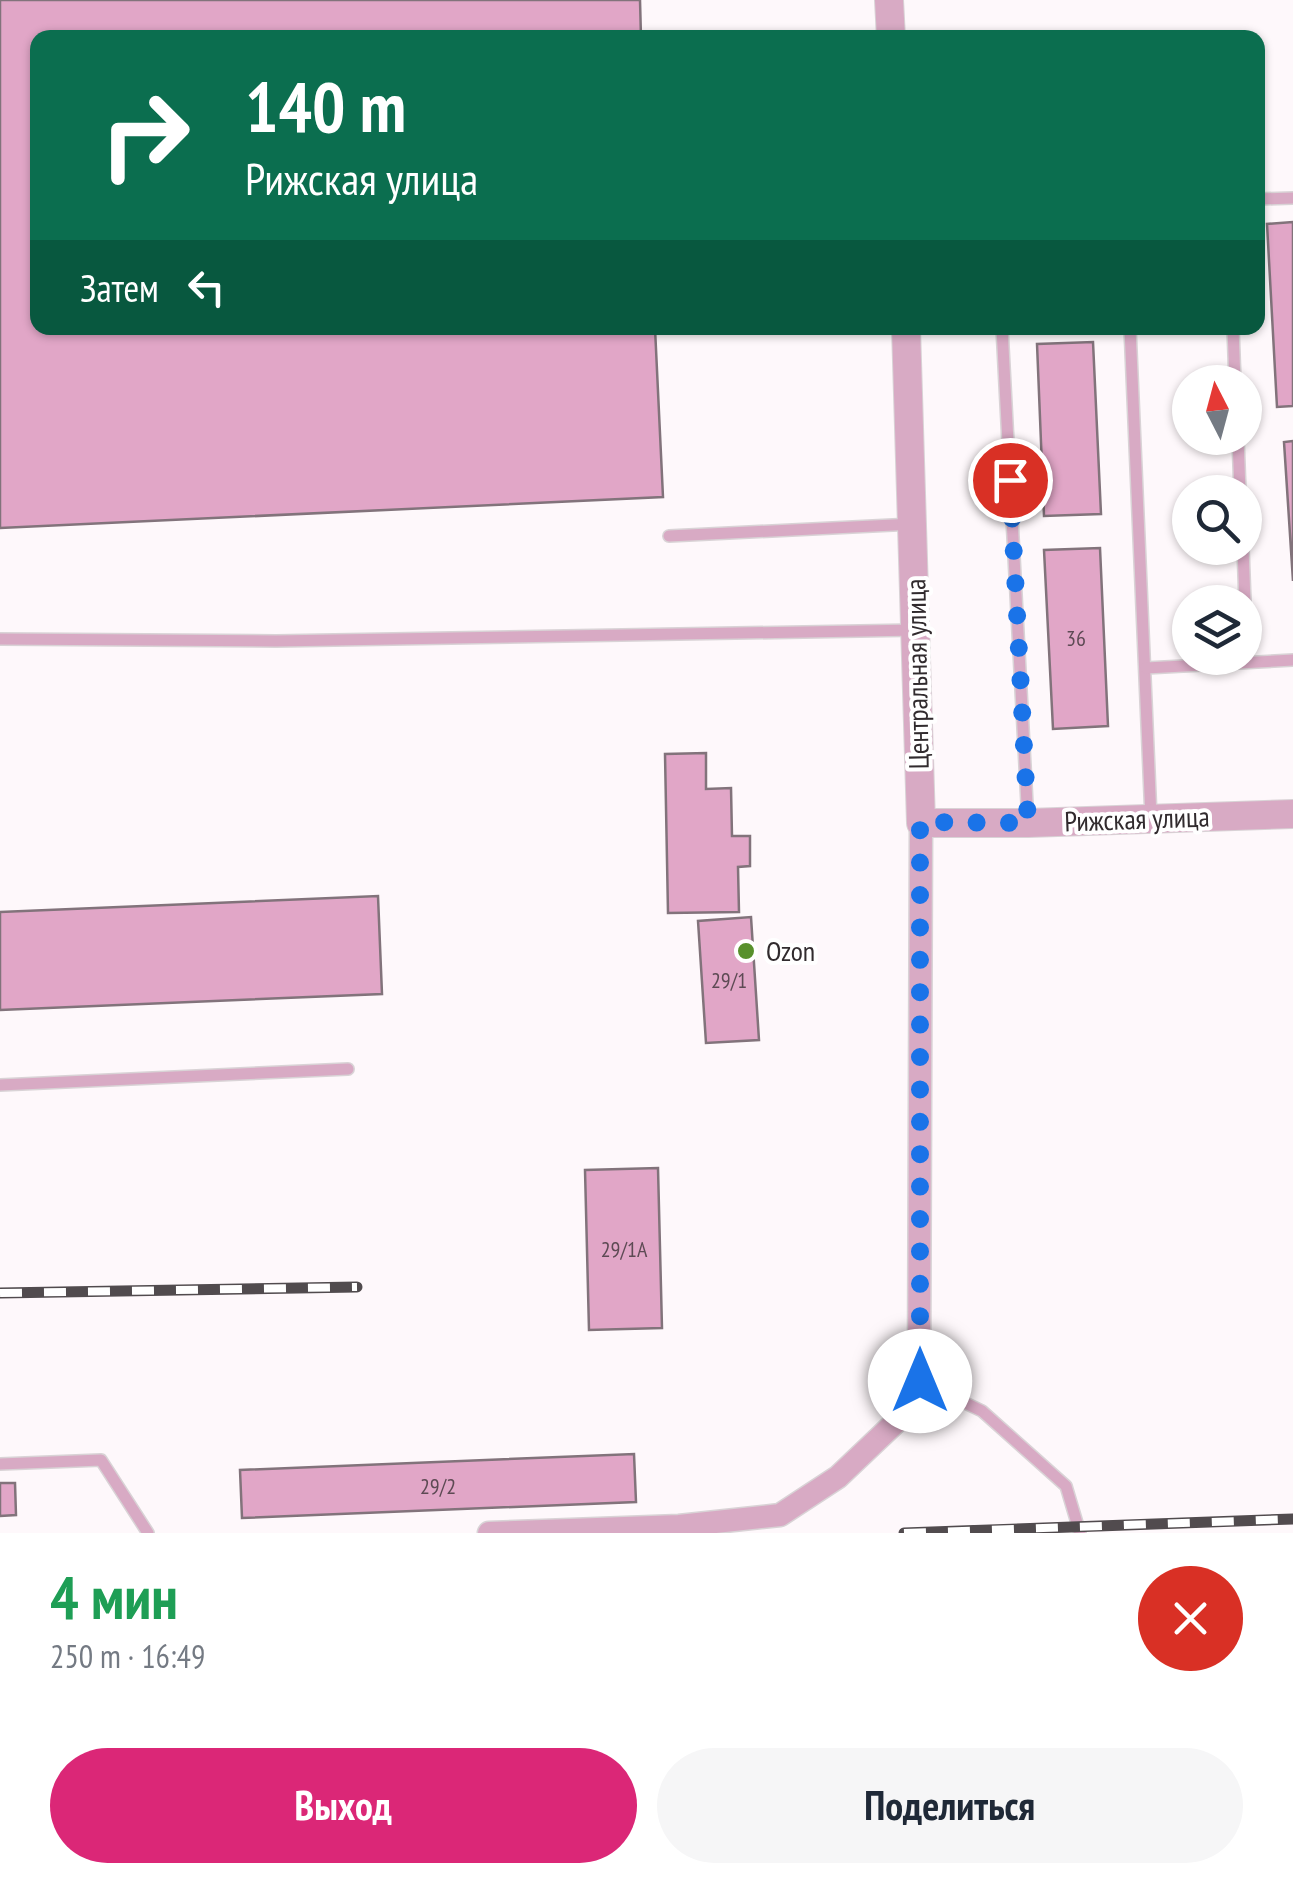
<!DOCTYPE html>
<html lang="ru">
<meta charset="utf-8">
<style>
:root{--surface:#fff;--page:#f6f6f7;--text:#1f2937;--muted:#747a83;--accent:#db2777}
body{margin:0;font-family:"PT Sans Narrow",sans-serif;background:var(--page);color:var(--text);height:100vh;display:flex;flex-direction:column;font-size:38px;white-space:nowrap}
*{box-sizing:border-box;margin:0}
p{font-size:32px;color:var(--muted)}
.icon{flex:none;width:55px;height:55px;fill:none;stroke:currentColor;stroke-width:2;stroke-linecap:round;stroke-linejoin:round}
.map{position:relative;height:1533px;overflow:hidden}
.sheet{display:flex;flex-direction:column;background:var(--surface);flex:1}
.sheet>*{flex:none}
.guide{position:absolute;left:30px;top:30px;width:1235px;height:305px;border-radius:20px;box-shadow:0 2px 8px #0004;background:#0b6e4f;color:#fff;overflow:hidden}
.needle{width:65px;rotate:354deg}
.controls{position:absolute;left:1172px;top:365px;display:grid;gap:20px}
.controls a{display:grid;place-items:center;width:90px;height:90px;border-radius:50%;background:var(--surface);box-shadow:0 2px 8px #0004;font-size:50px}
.pin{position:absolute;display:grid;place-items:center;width:85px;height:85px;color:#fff;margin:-42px;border:5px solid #fff;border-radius:50%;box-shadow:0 2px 10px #0007}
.me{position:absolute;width:110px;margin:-55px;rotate:0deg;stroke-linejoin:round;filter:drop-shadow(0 0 8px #0008)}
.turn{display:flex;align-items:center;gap:35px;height:210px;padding:0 50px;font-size:45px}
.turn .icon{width:130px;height:130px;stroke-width:2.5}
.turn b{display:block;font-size:70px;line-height:85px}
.then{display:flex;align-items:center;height:95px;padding:0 50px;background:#0003;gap:20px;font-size:38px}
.round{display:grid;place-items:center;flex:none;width:105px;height:105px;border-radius:52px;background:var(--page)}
.head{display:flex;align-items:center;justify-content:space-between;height:170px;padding:0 50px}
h1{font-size:60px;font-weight:600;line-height:75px;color:#1e9e55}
.primary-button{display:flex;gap:20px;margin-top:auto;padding:20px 50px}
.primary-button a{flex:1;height:115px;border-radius:60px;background:var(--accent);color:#fff;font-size:40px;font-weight:600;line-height:115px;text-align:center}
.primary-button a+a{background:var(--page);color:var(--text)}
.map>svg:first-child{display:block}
</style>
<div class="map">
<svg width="1293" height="1533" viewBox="0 0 1293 1533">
<rect width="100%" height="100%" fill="#fef8fb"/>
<g fill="#e1a6c7" stroke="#82737b" stroke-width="2.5">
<path d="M0,0H640L641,38H38V328H655L663,497L0,528Z"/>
<path d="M1293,222V406L1277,407L1267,224Z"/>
<path d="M1093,342L1101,514L1044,516L1037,344Z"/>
<path d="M1293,441V581L1284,442Z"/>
<path d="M1100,548L1108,726L1053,729L1044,550Z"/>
<path d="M706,753V789L731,788L732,836H750V866L738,867L739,912L668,913L665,754Z"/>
<path d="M378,896L382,994L0,1010V912Z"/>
<path d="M751,917L759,1040L706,1043L698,921Z"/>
<path d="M658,1168L662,1328L589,1330L585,1170Z"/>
<path d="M634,1454L636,1502L242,1518L240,1470Z"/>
<path d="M0,1483H15L16,1515L0,1516Z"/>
</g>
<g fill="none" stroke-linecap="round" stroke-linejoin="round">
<defs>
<g id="service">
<path d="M1258,199L1293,198"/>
<path d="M1002,328L1028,823"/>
<path d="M1130,328L1151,818"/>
<path d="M1233,328L1235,382"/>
<path d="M1238,438L1240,492"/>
<path d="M669,536L913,524"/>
<path d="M1243,548L1245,602"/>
<path d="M1245,604L1248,661"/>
<path d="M0,639L276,641L916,630"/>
<path d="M1146,668L1293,660"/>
<path d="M0,1085L348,1069"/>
<path d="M919,1381L982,1411L1066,1486L1080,1533"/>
<path d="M0,1464L101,1460L148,1533"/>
</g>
<path id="minor" d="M489,1533L679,1526L780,1515L838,1477L898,1420L919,1381L921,823"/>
<g id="tertiary">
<path d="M889,0L891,38"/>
<path d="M906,328L921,823H1028L1293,814"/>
</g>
</defs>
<use href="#service" stroke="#d9d3d6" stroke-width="14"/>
<use href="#minor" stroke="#d9d3d6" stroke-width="25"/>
<use href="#tertiary" stroke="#d9d3d6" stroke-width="30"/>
<use href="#service" stroke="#d8aac4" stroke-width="11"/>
<use href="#minor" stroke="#d8aac4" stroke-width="22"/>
<use href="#tertiary" stroke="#d8aac4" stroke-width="28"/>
<defs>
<g id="rail">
<path d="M0,1293L357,1287"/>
<path d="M904,1533L1293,1519"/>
</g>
</defs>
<use href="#rail" stroke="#514b4e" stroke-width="11"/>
<use href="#rail" stroke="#fff" stroke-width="8" stroke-dasharray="22" stroke-linecap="butt"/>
</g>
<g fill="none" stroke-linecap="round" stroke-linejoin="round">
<path stroke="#1a73e8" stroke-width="18" stroke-dasharray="0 32.4" d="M920,1381V822L1028,823L1010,480"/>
</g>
<circle fill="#58902c" stroke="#fff" stroke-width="4" cx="746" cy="951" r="10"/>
<g text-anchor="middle" stroke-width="8" stroke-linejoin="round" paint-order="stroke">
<g font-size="22" fill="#5d4a54">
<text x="1076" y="646">36</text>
<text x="729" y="988">29/1</text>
<text x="624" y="1257">29/1А</text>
<text x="438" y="1494">29/2</text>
</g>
<g font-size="28" fill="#312b2e" stroke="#fff">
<text transform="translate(917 674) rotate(-91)" y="10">Центральная улица</text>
<text transform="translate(1137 819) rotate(-2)" y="10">Рижская улица</text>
</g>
<g font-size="28" fill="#312b2e" stroke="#fff" text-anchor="start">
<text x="766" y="961">Ozon</text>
</g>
</g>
</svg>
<div class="controls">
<a><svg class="needle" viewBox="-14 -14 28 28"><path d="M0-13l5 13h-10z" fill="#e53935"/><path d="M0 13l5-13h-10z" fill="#747a83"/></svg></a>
<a><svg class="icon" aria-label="search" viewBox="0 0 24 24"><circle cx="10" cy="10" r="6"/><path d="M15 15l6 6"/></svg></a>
<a><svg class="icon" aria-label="layers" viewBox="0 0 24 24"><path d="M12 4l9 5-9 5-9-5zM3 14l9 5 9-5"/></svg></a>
</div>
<div class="pin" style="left:1010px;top:480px;background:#d93025"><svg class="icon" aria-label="arrive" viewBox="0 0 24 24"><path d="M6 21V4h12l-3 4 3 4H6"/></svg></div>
<svg class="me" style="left:920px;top:1381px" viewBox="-20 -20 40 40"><circle r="19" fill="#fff"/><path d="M0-13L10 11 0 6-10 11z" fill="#1a73e8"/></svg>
<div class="guide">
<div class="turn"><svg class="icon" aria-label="right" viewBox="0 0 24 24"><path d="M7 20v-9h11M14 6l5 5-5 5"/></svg><div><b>140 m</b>Рижская улица</div></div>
<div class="then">Затем<svg class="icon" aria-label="left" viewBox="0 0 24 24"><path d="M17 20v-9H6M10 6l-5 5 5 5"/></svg></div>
</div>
</div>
<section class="sheet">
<div class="head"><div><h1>4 мин</h1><p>250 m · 16:49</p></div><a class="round" style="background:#d93025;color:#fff"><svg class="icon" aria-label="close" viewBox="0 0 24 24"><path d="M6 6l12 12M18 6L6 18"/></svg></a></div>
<div class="primary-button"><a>Выход</a><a>Поделиться</a></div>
</section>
